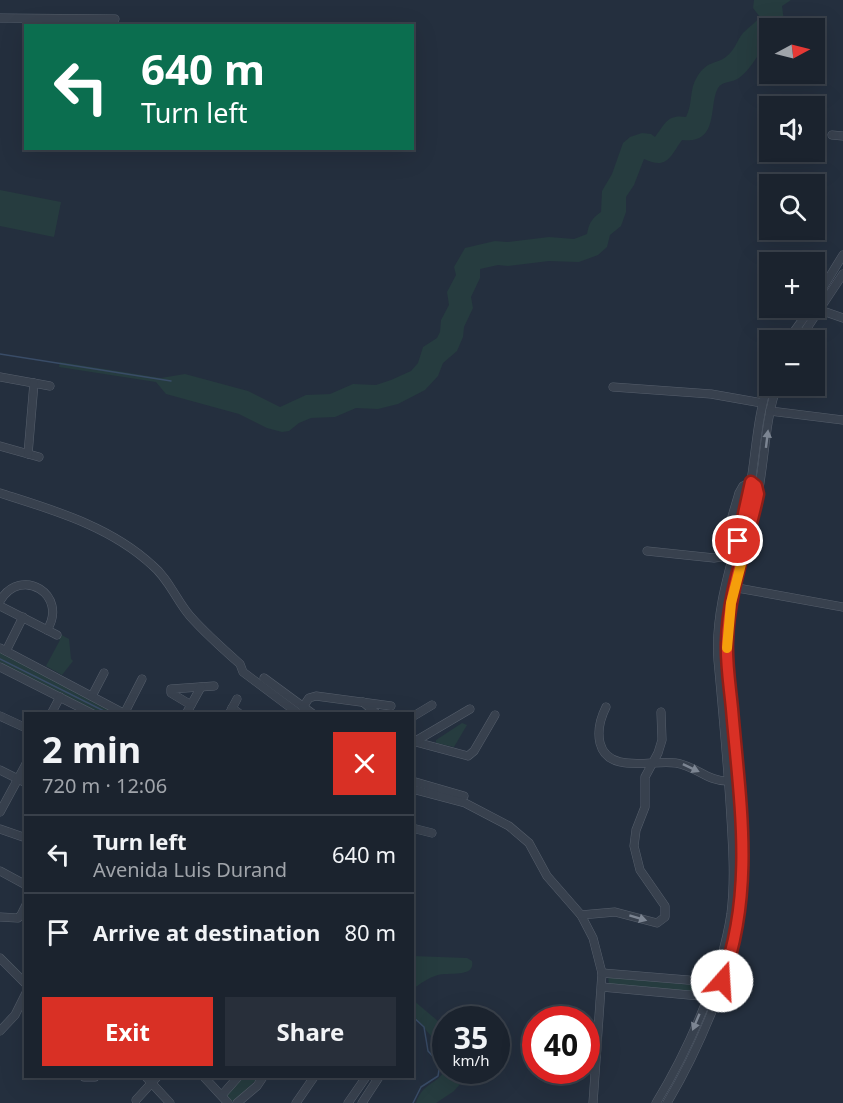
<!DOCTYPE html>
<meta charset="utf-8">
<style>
:root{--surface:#1b232e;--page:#282f3a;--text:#f1f3f6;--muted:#a0a4aa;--line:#39404a;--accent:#d93025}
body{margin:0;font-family:"Noto Sans",sans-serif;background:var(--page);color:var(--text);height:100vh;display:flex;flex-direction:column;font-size:22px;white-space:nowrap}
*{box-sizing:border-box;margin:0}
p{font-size:20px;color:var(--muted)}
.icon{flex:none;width:33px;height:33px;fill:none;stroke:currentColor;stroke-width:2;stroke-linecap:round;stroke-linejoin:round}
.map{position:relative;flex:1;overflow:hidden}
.details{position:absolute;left:24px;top:712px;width:390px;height:366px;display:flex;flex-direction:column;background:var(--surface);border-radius:0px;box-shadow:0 6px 24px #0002,0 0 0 2px var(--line)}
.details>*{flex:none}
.banner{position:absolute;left:24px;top:24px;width:390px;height:126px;border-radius:0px;box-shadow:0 6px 24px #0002,0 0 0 2px var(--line);background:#0b6e4f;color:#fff;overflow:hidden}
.needle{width:39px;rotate:83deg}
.controls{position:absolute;left:759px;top:18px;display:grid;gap:12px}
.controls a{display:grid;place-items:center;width:66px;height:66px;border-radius:0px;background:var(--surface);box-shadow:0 6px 24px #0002,0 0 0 2px var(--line);font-size:30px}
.speed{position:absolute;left:432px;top:1006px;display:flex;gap:12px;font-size:30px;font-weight:700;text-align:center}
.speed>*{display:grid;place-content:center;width:78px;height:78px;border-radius:50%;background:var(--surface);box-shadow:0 6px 24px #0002,0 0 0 2px var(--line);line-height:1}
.speed small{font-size:15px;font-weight:400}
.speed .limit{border:9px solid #d22;background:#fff;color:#111}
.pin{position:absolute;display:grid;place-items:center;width:51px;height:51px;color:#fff;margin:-26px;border:3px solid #fff;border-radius:50%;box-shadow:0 2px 6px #0007}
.me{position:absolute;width:66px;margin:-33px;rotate:19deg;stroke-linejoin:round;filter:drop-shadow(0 0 4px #0008)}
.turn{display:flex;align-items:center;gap:21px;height:126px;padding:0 18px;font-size:27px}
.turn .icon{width:78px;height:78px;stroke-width:2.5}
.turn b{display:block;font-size:42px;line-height:51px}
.round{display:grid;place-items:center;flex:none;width:63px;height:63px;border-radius:0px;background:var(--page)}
.summary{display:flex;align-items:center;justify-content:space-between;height:102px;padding:0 18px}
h1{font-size:36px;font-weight:700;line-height:45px}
.button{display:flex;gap:12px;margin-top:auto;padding:12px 18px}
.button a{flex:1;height:69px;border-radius:0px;background:var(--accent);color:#fff;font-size:24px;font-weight:700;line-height:69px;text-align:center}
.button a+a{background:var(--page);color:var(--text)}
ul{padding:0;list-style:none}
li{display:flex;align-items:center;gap:18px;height:78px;padding:0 18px;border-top:2px solid var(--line)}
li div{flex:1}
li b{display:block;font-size:22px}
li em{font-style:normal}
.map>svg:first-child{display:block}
</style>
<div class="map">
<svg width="843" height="1103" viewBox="0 0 843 1103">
<rect width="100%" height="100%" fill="#242f3e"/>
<g fill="#263c3f">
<path d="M754,0H791L782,6L784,21L780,28H770L769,42C758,52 752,69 739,78C732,83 722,81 718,88C708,106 720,144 682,140C670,157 667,170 644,159L634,185L626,197V212L621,226L610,235L607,247L598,255L579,262L549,261L508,266L498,265L480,269V278L471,297L473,308L464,327L463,337L457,351L443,363L438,376L425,390L398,404L378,409L356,408L335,417L311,418L299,423L289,431L282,432L267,428L239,414L166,394L156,382L59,367L60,362L161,378L185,374L248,391L280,407L306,395L330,394L353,384L376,385L391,380L411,371L418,363L423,347L437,338L440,332L441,320L449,305L447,292L456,275L454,267L465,248L495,241L507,242L549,237L574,239L587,234C589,223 592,218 601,212L602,191L612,174L623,143L630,137L642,133L651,134L655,137C665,124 667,114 686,117C693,104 689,89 697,77C708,59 717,65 727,56C735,50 737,40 743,33C749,27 755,23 760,17L753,8Z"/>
<path d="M0,190L61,202L54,237L0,226Z"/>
<path d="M58,633L69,639L71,659L73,661L62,675L46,666L60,640L56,637Z"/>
<path d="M0,652L121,714H101L0,663Z"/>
<path d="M462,723L467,725L454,747L436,743V740Z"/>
<path d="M413,956L467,958L472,961C476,978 448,972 438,975C428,978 421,983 413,989Z"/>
<path d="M608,977L702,986L700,992L609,985Z"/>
<path d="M413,1000L445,1027V1058L438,1044L413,1015Z"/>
<path d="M445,1070L462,1071L461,1083L454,1091L436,1103H416C423,1082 437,1085 445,1070Z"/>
<path d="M240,1077H259L234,1101H230L226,1093Z"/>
</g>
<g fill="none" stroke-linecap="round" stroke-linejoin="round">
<g stroke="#394c67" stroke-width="1.5">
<path d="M0,354L171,381"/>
<path d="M0,659L110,714"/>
<path d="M412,1016L424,1027L428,1051L440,1064L438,1076L421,1087L413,1103"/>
</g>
<defs>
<g id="minor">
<path d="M0,18L115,19"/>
<path d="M832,135L843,136"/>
<path d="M814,302L843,255"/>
<path d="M820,310L843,318"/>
<path d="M788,340L811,308"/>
<path d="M799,340L843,274"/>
<path d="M0,377L50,386"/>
<path d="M613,387L711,394L762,403"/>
<path d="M770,411L843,420"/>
<path d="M0,446L39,457"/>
<path d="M28,454L34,383"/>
<path d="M0,493C53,510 110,526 152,565C169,579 176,600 190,616C205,633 223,649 240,664L243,672L299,714"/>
<path d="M647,551L714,558L728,556"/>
<path d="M732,562C720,545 734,512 739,493L743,486L751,482"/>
<path d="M732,587L843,607"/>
<path d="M0,601C21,565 69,595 47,630"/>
<path d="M0,606L57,635"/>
<path d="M0,648L125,714"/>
<path d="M6,651L23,617"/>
<path d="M0,667L93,714"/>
<path d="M264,678L313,714"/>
<path d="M92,696L104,673"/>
<path d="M363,702L377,714"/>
<path d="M191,705L171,693V689L214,686"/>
<path d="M303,707L309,698L316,696L391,706"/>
<path d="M606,707C600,719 597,730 600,743C608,775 653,759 676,763C696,766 708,782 729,781"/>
<path d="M232,708L240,714"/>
<path d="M51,714L60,697"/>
<path d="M124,714L142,679"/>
<path d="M186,714L201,687"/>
<path d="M229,714L237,699"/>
<path d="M0,716L26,728"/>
<path d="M412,717L432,705"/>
<path d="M412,741L468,756L474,751L495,715"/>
<path d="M414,742L470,709"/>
<path d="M0,770L26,783"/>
<path d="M412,781L464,796"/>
<path d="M412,789L465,803L509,826L529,843L547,876L581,915L593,938L602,973L593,1103"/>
<path d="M0,812L26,764"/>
<path d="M412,828L432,833"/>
<path d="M0,829L26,838"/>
<path d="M0,871L26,885"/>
<path d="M581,915L615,912L657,923L665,917V906L640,870L634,846L636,830L645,807V777L658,753L662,740L661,712"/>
<path d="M0,917L18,918L21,915L26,905"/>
<path d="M0,958L26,984"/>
<path d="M602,973L712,982L713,984"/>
<path d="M602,987L711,997"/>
<path d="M0,1031L15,1015L26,993"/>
<path d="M84,1077H95"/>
<path d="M146,1077L170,1103"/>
<path d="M204,1077L228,1103"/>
<path d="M222,1095L238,1077"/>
<path d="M136,1100L157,1077"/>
<path d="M237,1103L257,1086L263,1077"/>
<path d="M296,1103L314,1077"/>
<path d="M348,1103L366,1077"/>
<path d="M362,1103L379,1077"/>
<path d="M656,1103C688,1051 722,974 731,914C735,882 733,850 731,818C728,766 723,713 718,660C714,605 736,552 748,499C756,459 756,417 770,378"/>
<path d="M667,1103C697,1053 733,971 740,913C745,882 742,849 741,818C738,765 732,712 727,659C724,602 748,549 758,494C765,458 765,420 777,386"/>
</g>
</defs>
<use href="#minor" stroke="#565f6c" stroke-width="9"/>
<use href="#minor" stroke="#38414e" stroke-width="8"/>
</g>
<defs><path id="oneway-solid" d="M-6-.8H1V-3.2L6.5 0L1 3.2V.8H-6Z" transform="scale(1.5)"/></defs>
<g fill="#7c8592">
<use href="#oneway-solid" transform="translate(767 439) rotate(-83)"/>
<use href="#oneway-solid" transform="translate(691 768) rotate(25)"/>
<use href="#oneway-solid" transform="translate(638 918) rotate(17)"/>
<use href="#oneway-solid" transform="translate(696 1022) rotate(113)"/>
</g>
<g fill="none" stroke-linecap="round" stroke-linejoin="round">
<defs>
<path id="route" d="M722,981C755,891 740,803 732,709C730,687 726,664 727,641C728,592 748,542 758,494L756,486L751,482L738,541"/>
</defs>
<use href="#route" stroke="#8d1f18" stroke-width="15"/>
<use href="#route" stroke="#d93025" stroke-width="10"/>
<path stroke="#f59e0b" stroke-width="10" d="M727,648L731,603L748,537"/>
</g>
</svg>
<div class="controls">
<a><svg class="needle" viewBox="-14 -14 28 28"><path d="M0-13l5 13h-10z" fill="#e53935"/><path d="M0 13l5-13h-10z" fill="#a0a4aa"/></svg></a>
<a><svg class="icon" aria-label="sound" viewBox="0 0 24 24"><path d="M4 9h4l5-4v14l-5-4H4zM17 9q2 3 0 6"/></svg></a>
<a><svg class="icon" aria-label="search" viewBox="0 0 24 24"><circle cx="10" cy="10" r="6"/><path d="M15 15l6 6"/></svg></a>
<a>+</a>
<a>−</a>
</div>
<div class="speed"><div>35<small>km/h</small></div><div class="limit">40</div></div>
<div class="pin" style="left:738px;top:541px;background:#d93025"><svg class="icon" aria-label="arrive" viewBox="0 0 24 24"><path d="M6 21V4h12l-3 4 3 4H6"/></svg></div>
<svg class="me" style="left:722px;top:981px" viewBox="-20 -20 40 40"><circle r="19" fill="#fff"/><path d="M0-13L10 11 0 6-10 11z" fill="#d93025"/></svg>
<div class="banner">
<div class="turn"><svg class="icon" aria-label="left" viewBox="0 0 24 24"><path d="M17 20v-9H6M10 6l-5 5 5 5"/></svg><div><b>640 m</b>Turn left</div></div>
</div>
<section class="details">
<div class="summary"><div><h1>2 min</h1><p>720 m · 12:06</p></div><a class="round" style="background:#d93025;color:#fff"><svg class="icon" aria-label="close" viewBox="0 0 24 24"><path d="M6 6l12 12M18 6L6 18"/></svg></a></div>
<ul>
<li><svg class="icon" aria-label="left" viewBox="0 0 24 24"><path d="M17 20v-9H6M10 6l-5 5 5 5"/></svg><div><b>Turn left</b><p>Avenida Luis Durand</p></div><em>640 m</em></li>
<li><svg class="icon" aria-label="arrive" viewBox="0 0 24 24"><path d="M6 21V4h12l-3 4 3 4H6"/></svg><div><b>Arrive at destination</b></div><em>80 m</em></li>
</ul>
<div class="button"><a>Exit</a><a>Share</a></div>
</section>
</div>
